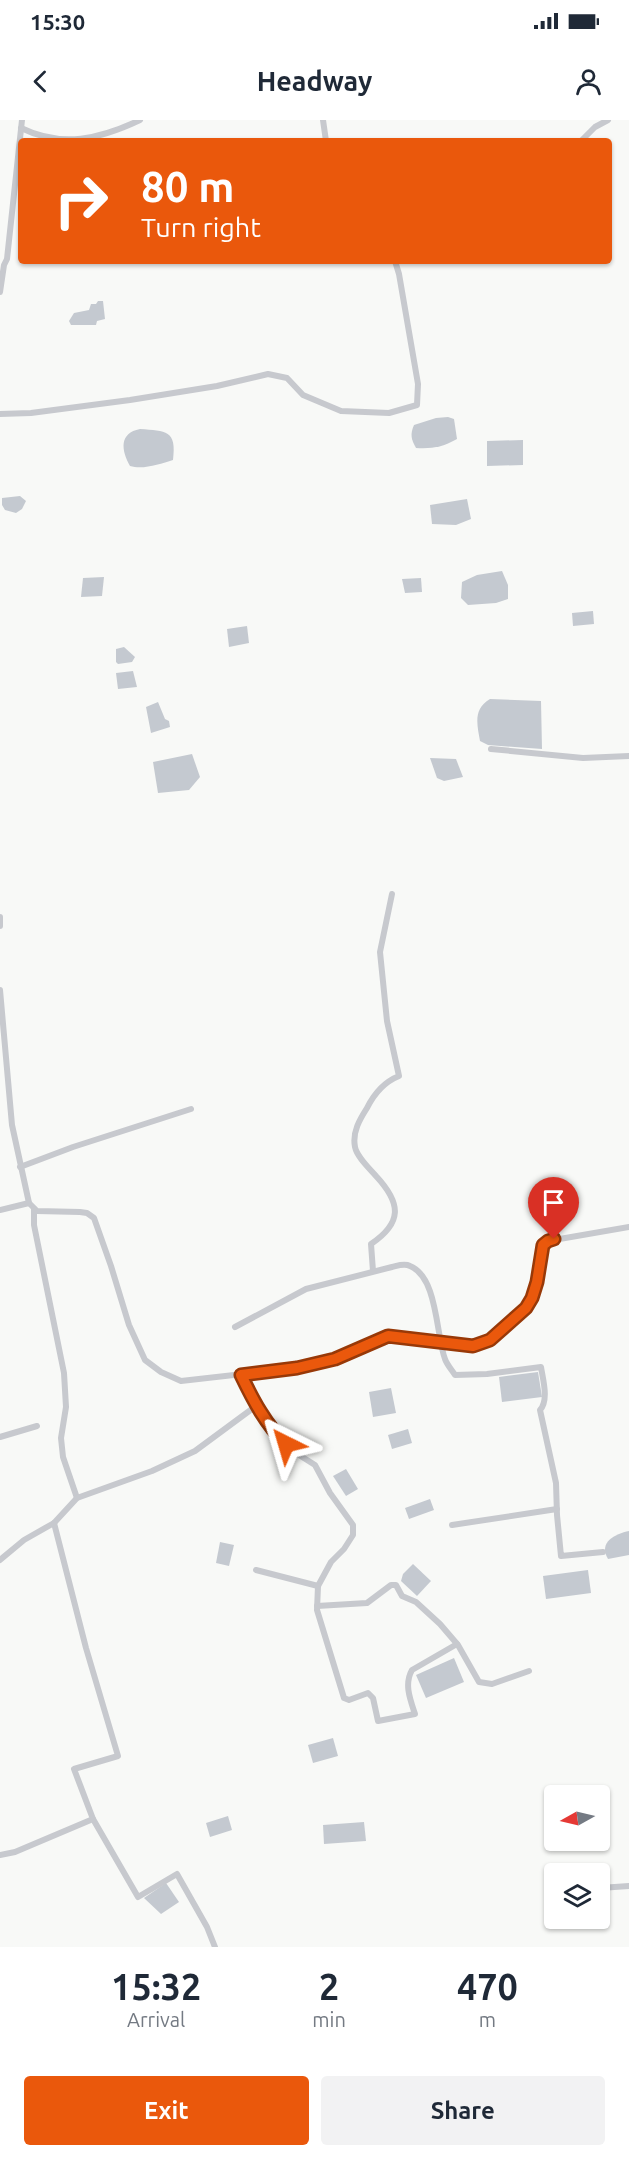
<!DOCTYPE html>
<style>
:root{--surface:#fff;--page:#f2f2f3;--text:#1f2937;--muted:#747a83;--accent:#ea580c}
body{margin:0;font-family:Ubuntu,sans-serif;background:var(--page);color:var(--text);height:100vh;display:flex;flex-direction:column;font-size:22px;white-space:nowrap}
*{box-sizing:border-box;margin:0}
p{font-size:20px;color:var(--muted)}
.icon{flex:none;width:33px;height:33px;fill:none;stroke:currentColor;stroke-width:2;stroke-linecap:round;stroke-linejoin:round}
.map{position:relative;height:1827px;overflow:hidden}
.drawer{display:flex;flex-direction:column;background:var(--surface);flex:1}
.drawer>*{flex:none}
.top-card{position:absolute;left:18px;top:18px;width:594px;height:126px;border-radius:6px;box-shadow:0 2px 4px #0004;background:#ea580c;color:#fff;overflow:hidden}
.needle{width:39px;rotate:262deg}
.buttons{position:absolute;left:544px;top:1665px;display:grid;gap:12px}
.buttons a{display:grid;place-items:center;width:66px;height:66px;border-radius:6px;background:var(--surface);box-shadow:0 2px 4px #0004;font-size:30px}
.pin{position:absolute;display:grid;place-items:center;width:51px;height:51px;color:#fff;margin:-62px -26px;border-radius:50% 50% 50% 0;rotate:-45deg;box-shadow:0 0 6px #0007}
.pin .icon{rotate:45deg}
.me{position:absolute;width:66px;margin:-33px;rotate:320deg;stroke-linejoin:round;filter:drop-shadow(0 0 4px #0008)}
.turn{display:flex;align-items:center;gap:21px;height:126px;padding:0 24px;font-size:27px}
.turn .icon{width:78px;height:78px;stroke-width:2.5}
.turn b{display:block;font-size:42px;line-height:51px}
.eta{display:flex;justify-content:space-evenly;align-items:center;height:102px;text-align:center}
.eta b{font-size:36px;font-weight:600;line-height:42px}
.button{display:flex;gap:12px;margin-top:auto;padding:12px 24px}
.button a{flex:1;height:69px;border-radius:6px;background:var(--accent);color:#fff;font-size:24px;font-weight:600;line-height:69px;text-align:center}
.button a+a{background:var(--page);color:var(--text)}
.status{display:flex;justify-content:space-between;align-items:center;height:42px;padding:0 30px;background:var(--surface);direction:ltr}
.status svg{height:16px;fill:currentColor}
header{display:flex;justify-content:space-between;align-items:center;height:78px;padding:0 24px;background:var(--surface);font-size:27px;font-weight:600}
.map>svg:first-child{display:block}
</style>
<div class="status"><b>15:30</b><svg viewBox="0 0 49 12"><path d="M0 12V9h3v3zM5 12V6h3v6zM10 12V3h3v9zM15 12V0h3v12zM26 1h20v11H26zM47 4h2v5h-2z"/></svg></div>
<header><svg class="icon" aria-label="back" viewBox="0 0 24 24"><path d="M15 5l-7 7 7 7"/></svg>Headway<svg class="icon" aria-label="person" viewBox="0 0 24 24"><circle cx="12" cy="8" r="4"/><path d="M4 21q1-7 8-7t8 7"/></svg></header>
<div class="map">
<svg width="629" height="1827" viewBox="0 0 629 1827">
<rect width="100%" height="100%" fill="#f8f9f7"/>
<g fill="#c4c9d0">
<path d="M98,181H103L105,199L97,201L96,205H71L69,201L74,193L89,190L91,184H96Z"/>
<path d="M448,297L454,299L457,319C443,327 432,329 416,328C411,319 410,314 414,305L436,298Z"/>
<path d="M140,309C166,311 177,310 173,340C160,344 143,350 130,346C121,330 119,313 140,309Z"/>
<path d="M523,320V345L487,346V321Z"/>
<path d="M20,376L26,381L22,389L16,393L5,390L2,385V378Z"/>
<path d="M467,379L471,399L456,405L432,404L430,385Z"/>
<path d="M502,451L508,465V479L496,483L468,485L461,478L462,462L477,455Z"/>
<path d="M104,457L102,476L81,477L83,458Z"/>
<path d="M421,458L422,472L405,473L402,459Z"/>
<path d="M593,491L594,504L573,506L572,493Z"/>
<path d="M247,506L249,523L229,527L227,509Z"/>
<path d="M124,527L135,537L132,542L118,544L116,542V529Z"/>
<path d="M133,551L137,567L118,569L116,553Z"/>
<path d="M490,579L541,581L542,629L488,625L480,621C477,604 473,589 490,579Z"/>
<path d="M158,582L165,599L169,601L170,607L151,613L146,587Z"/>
<path d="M192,634L200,657L189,670L158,673L153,642Z"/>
<path d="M430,638L456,639L463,657L444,661L437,658Z"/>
<path d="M538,1252L542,1277L502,1282L499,1257Z"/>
<path d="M391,1268L396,1293L373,1297L369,1272Z"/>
<path d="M408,1309L412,1323L392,1329L388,1315Z"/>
<path d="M346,1349L358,1369L346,1376L333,1356Z"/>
<path d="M430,1379L434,1390L409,1399L405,1388Z"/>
<path d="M629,1411V1435L608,1439C598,1422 615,1414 629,1411Z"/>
<path d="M220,1422L234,1425L229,1446L216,1443Z"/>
<path d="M413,1444L431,1461L417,1476L401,1461L403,1454Z"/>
<path d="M588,1450L591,1473L546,1479L543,1456Z"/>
<path d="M454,1538L464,1562L426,1578L416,1555Z"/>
<path d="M333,1618L338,1636L313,1643L308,1625Z"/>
<path d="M228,1696L232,1710L210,1717L206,1703Z"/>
<path d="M364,1702L366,1721L324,1724L323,1705Z"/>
<path d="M166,1763L179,1782L161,1794L144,1778Z"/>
</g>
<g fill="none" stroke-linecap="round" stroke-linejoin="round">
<g stroke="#c7c9ce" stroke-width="6">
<path d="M323,0L326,21"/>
<path d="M21,8C62,28 100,19 140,0"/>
<path d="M581,21L595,7L608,0"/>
<path d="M0,172L4,145L7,139L22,0"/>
<path d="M0,294L31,293L130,280L217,266L268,254L287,258L303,275L341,291L389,293L417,285L418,264L399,154L395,141"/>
<path d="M491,629L583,638L629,636"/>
<path d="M0,797V806"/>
<path d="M0,870L12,1005L29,1083L37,1091L80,1092L87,1093L94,1098L111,1146L129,1205L145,1240L161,1252L181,1261L297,1248L335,1239L388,1216L473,1226L490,1220L526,1188L532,1178L537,1162L543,1125L548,1121L629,1107"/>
<path d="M20,1047L73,1027L191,989"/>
<path d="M34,1089V1105L64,1253L66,1287L61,1318L63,1337L77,1378"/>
<path d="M0,1090L29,1083"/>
<path d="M373,1151L371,1124C402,1103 402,1084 376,1056C369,1048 357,1037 355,1027C352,1012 360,999 367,988C374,974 384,962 399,956L387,901L380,832L392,774"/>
<path d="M235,1207L306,1169L392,1147C397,1146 404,1143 410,1146C438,1157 436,1216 445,1239C447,1245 452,1250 455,1255L487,1254L541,1247C543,1260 549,1280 540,1290L556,1363L557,1395L561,1436L603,1432"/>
<path d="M241,1255L256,1286L277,1315L296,1333L315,1345L330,1373L353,1405V1415L344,1429L331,1442L318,1466L317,1490L344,1578L349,1580L368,1573L373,1578L378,1601L415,1594C410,1579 404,1564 412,1550L457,1524"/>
<path d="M0,1317L37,1306"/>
<path d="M452,1405L557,1389"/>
<path d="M0,1440L24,1420L54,1403L77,1378L152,1351L195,1331L256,1286"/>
<path d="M256,1450L318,1466"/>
<path d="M317,1486L367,1483L391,1465H396L402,1476L416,1482L440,1504L458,1525L479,1562L492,1564L529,1551"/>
<path d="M93,1699L138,1777L177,1754L207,1807L215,1827"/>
<path d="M0,1735L15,1732L93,1699L74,1649L118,1636L86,1528L54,1403"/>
<path d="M600,1768L629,1766"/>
</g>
</g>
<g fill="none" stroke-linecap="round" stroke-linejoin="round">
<defs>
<path id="route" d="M286,1324C266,1305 253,1280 241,1255L297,1248L335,1239L388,1216L473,1226L490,1220L526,1188L532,1178L537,1162L543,1125L548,1121L554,1119"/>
</defs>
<use href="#route" stroke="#983908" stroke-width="15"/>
<use href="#route" stroke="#ea580c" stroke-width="10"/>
</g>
</svg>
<div class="buttons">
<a><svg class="needle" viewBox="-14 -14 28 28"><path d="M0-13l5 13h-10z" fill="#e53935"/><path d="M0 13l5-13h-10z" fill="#747a83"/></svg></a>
<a><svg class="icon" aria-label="layers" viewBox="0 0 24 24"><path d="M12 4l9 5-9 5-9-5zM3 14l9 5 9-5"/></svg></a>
</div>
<div class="pin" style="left:554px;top:1119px;background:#d93025"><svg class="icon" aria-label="arrive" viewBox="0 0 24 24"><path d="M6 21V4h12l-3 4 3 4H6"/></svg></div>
<svg class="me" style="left:286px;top:1324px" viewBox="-20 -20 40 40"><path d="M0-17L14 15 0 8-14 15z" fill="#ea580c" stroke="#fff" stroke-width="4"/></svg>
<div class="top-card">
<div class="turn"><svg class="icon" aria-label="right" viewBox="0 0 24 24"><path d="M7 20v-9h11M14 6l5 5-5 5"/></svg><div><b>80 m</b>Turn right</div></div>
</div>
</div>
<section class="drawer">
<div class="eta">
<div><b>15:32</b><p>Arrival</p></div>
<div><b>2</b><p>min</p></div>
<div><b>470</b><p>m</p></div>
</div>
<div class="button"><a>Exit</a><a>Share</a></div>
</section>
